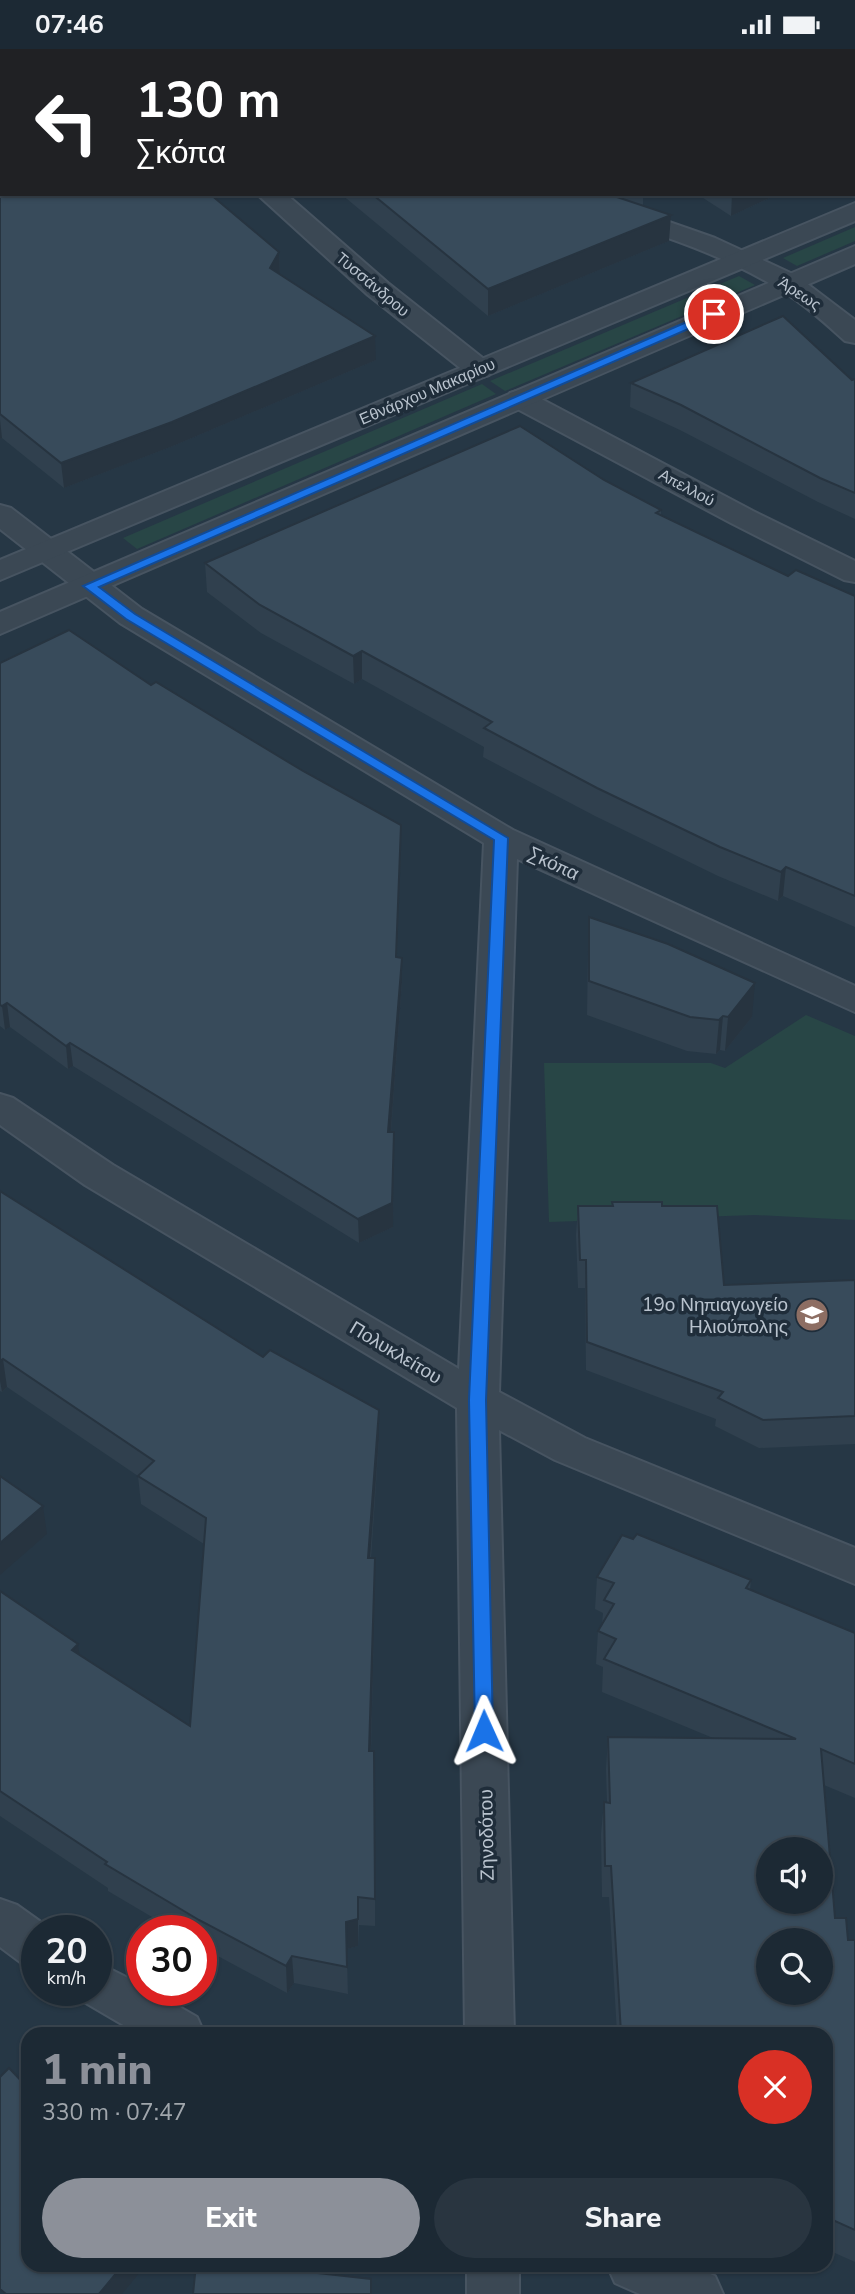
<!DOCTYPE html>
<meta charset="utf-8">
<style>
:root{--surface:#1c2934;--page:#293540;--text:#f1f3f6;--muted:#a0a6ac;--line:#3a454f;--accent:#8c9099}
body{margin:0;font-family:"Nunito Sans",sans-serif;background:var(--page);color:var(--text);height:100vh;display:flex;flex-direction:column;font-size:26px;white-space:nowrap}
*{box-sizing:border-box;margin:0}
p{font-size:23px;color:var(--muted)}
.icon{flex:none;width:38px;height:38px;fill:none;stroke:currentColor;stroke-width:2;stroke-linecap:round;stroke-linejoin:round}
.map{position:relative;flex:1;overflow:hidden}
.details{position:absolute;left:21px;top:1978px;width:812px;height:245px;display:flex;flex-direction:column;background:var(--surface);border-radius:21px;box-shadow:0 2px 5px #0004,0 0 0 2px var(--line)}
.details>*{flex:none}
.top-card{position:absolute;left:0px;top:0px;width:856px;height:147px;box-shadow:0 2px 5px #0004,0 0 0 2px var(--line);background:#202124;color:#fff;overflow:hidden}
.fabs{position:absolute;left:756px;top:1788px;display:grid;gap:14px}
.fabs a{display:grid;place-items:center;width:77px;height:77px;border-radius:50%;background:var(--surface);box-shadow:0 2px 5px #0004,0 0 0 2px var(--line);font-size:35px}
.speed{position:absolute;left:21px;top:1866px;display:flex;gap:14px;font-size:35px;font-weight:700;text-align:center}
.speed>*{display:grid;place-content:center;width:91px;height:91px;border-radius:50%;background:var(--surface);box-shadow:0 2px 5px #0004,0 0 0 2px var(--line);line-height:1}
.speed small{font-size:18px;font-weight:400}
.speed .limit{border:10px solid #d22;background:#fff;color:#111}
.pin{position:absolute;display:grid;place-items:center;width:60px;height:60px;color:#fff;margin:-30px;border:4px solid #fff;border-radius:50%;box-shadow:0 2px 7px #0007}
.me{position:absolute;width:77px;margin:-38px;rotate:359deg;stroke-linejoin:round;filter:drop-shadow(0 0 5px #0008)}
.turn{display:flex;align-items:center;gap:24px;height:147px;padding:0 21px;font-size:32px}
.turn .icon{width:91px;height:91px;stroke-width:2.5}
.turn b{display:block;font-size:49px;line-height:60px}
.round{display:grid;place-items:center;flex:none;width:74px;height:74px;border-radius:37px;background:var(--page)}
.summary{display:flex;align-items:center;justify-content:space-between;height:119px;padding:0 21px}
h1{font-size:42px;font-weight:800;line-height:52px;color:var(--accent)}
.action{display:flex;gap:14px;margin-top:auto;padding:14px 21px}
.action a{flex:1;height:80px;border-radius:42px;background:var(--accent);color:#fff;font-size:28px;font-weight:800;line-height:80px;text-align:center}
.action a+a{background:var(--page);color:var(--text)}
.status{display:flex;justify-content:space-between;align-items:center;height:49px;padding:0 35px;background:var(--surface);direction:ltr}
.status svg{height:19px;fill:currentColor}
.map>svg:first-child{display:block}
</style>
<div class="status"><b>07:46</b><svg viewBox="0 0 49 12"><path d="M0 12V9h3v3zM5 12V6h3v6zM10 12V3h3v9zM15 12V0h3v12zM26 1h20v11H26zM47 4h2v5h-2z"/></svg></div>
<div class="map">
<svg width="855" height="2245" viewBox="0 0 855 2245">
<rect width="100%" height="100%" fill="#263745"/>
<g fill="#284646">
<path d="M855,178V192L797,217L783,209Z"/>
<path d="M739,227L755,236L505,342L490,332Z"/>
<path d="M482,335L496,345L137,500L123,489Z"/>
<path d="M806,966L855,987V1171L755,1166L549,1173L544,1014H711L725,1019Z"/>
</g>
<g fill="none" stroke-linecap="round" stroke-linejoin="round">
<defs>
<path id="pedestrian" d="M840,0H855V8L854,2H839Z"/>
<g id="minor">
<path d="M147,0H171L172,2H148Z"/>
<path d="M452,0H476L451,2Z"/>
<path d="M763,0H795L796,2H764Z"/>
<path d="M854,20L855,21V37L854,36Z"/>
<path d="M257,145H286L388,234L489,314L493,320L489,326L479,329L469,326L368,246Z"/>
<path d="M549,145H589L715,189L797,227L855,271V294L845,292C826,275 808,258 787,245C716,199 631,177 553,151Z"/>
<path d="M520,341L530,344L753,462L855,512V533L844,531L731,474L510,356L506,350L510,344Z"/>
<path d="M0,456L11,459L142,560L513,781L855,937V963L517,810L499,1343L585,1389L855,1499V1535L555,1411L499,1381L514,1984H465L457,1359L85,1136L0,1076V1045L13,1049L113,1116L459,1320L484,794L120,574L0,480Z"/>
<path d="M0,1850L17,1856L52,1881H37V1919L20,1913L0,1898Z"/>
<path d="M96,1913L142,1936V1941H150L197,1968L204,1984H137L79,1950L74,1941H96Z"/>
<rect x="467" y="2216" width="52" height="29"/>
<path d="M607,2216H689L715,2227L723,2245H640L615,2234Z"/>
</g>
<g id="tertiary">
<path d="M855,154V172L0,531V511Z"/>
<path d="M855,197V215L0,585V563Z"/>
</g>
</defs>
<use href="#pedestrian" stroke="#475461" stroke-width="4"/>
<use href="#minor" stroke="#475461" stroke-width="4"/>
<use href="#tertiary" stroke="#475461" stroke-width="4"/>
<use href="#pedestrian" fill="#3b4854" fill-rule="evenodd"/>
<use href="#minor" fill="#3b4854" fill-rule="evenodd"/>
<use href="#tertiary" fill="#3b4854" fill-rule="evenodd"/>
</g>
<g fill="#30404e">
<path d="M0,0L2,2V145L279,203L280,225L376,311L173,397L64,439L2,389L0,390Z"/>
<path d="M341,145H643V157L669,192L488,267Z"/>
<path d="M697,145H778L731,167Z"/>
<path d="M855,330V470L818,453L680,381L630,358L631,334Z"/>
<path d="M604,431L661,461V466L788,527L855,547V878L783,847L778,852L718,827L595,767L483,708L484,698L362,630L354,635L261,584L207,543L205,514Z"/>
<path d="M0,614L401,799L397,909H402V933L391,1083H394L393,1178L359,1194L73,1017L68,1020L10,978L5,981L0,977Z"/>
<path d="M589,868L752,968L725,1002L720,1001L716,1005L687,1002L587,966L588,902Z"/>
<path d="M0,1142L263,1308L379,1361V1390L371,1509H375V1537L371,1702L375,1730V1877L359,1876L358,1897L347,1900L348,1945L294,1934L287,1944L201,1898V1881H174L108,1842V1839L0,1767V1542L79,1605L190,1677L204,1495L141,1455L138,1427L7,1338L2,1343L0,1342Z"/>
<path d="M612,1153L662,1157L724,1236L855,1231V1395L759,1399L715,1377L716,1370L586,1321L585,1239H578L576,1186L578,1157H612Z"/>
<path d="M633,1490L751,1531L750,1541L855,1584V1749L824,1736L835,1869L848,1891H855V2213L826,2200V1984H617L609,1848H602L601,1785L604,1753H607L606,1720L608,1688L713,1689L602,1643L603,1618L596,1615L598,1582L602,1575L603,1564L595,1560L597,1528Z"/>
</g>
<g fill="#273440">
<path d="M46,0H81L78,2H43Z"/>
<path d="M373,0H392L390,2H371Z"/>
<path d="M854,86H855V110L854,111Z"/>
<path d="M732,145H778L731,167Z"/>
<path d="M671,166L669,192L488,267V240Z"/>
<path d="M279,203L280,227L270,219Z"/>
<path d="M375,287L376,311L173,397L64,439L61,414Z"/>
<path d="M0,370L2,389L0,390Z"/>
<path d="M362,602V630L354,635L353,607Z"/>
<path d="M401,776V799L396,932V908Z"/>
<path d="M786,818L783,847L778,852L781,823Z"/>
<path d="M402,909V933L389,1107L388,1083Z"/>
<path d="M755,934L752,968L725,1002L728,968Z"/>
<path d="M7,954L10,978L5,981L2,957Z"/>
<path d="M723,967L720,1001L716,1005L719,971Z"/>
<path d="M70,994L73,1017L68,1020L66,997Z"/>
<path d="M394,1083L393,1178L359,1194L358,1170Z"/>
<path d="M3,1310L7,1338L2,1343L0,1332V1312Z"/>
<path d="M379,1361V1390L368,1537V1509Z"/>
<path d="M43,1457L47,1485L0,1526V1494Z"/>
<path d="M375,1509V1537L370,1730L369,1702Z"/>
<path d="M78,1595L82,1623L72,1601Z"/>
<path d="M358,1848V1897L347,1900L348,1945L346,1873Z"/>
<path d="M292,1907L294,1934L287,1944L286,1917Z"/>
<path d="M123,2216H146L122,2245H99Z"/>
<path d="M292,2216H300L301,2220L291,2243L290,2221Z"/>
</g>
<g fill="#384b5b" stroke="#273440" stroke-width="2" fill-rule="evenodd">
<path d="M0,0H46L43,2H2V145H210L279,203L270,219L375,287L172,373L61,414L0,365Z"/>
<path d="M223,0H373L371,2H224Z"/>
<path d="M503,0H760L769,2H501Z"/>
<path d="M854,62L855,63V86H854Z"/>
<path d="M372,145H608L671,166L488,240Z"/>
<path d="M783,267L852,331L855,330V444L820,429L681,356L631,334Z"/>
<path d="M520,377L604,431L661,461L656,464L788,527L796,521L855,547V847L786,818L781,823L720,798L597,739L484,679L492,673L362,602L353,607L260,556L205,514Z"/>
<path d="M69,581L151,636L156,633L303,722L401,776L396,908L402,909L388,1083H394L392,1154L358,1170L70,994L66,997L7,954L2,957L0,956V614Z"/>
<path d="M589,868L668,895L755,934L728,968L723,967L719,971L690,968L589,932Z"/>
<path d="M0,1142L263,1308L270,1301L379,1361L368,1509H375L369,1702H374L375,1850L358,1848V1870L346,1873L347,1918L292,1907L286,1917L199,1871L105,1815L107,1813L0,1742V1542L78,1595L72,1601L190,1677L206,1469L138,1427L154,1412L3,1310L0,1312Z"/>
<path d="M612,1153H662V1157H717L724,1236L855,1231V1367L763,1371L718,1349L723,1343L587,1293L586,1211H580L578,1157H613Z"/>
<path d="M0,1427L43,1457L0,1494Z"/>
<path d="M637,1485L751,1531L746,1539L855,1584V1715L821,1700L835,1869H846L848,1891H855V2181L826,2168V1984H621L611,1817H605L604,1753L610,1754L608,1688L796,1690L604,1610L616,1590L598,1582L614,1555L604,1551L614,1534L597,1528L622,1486L633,1490ZM768,1801H821V1853H768ZM768,1892H821V1944H768Z"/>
<path d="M9,2019L28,2039V2216H123L99,2245H6L0,2240V2028Z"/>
<path d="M196,2216H292L290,2221L371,2230V2245H193Z"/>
</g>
<path fill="#1a73e8" stroke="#114b97" stroke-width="2" d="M714,261L720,265L718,267L99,538L135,565L508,789L486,1351L493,1682L491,1687L484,1689L477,1687L475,1682L469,1351L494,791L126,570L83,537Z"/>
<defs>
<symbol id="school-disc" viewBox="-11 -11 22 22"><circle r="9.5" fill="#8d6e63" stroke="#1f2d3a"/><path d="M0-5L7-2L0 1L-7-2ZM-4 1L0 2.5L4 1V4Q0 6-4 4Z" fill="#fff"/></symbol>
</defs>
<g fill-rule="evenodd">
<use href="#school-disc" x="793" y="1247" width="38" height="38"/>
</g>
<g text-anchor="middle" stroke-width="7" stroke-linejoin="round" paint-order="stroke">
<g font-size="16" fill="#b9c3ce" stroke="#1f2d3a">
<text transform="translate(373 235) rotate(40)" y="6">Τυσσάνδρου</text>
<text transform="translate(800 244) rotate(33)" y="6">Άρεως</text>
<text transform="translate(427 342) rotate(-23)" y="6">Εθνάρχου Μακαρίου</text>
<text transform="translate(687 438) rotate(28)" y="6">Απελλού</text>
</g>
<g font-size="19" fill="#b9c3ce" stroke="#1f2d3a">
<text transform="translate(554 814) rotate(25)" y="7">Σκόπα</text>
<text transform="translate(396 1303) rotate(31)" y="7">Πολυκλείτου</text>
<text transform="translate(486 1786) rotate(-91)" y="7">Ζηνοδότου</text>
</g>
<g font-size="19" fill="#b9c3ce" stroke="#1f2d3a" text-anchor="end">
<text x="788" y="1262">19ο Νηπιαγωγείο<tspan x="788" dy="22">Ηλιούπολης</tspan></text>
</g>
</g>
</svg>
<div class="fabs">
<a><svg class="icon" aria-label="sound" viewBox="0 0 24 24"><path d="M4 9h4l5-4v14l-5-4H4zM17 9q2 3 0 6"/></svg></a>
<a><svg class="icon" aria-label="search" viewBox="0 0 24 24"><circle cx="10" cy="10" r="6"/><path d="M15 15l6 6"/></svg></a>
</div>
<div class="speed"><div>20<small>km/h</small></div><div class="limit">30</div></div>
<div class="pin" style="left:714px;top:265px;background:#d93025"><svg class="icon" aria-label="arrive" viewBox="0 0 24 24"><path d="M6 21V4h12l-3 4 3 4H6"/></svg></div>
<svg class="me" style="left:484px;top:1682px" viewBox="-20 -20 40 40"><path d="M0-17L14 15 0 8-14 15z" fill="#1a73e8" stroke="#fff" stroke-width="4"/></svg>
<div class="top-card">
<div class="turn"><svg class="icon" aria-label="left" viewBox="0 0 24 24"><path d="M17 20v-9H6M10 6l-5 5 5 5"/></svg><div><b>130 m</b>Σκόπα</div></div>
</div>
<section class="details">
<div class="summary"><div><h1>1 min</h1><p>330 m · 07:47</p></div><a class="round" style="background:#d93025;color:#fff"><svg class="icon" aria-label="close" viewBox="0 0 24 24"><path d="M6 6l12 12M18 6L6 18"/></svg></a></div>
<div class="action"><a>Exit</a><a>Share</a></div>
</section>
</div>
